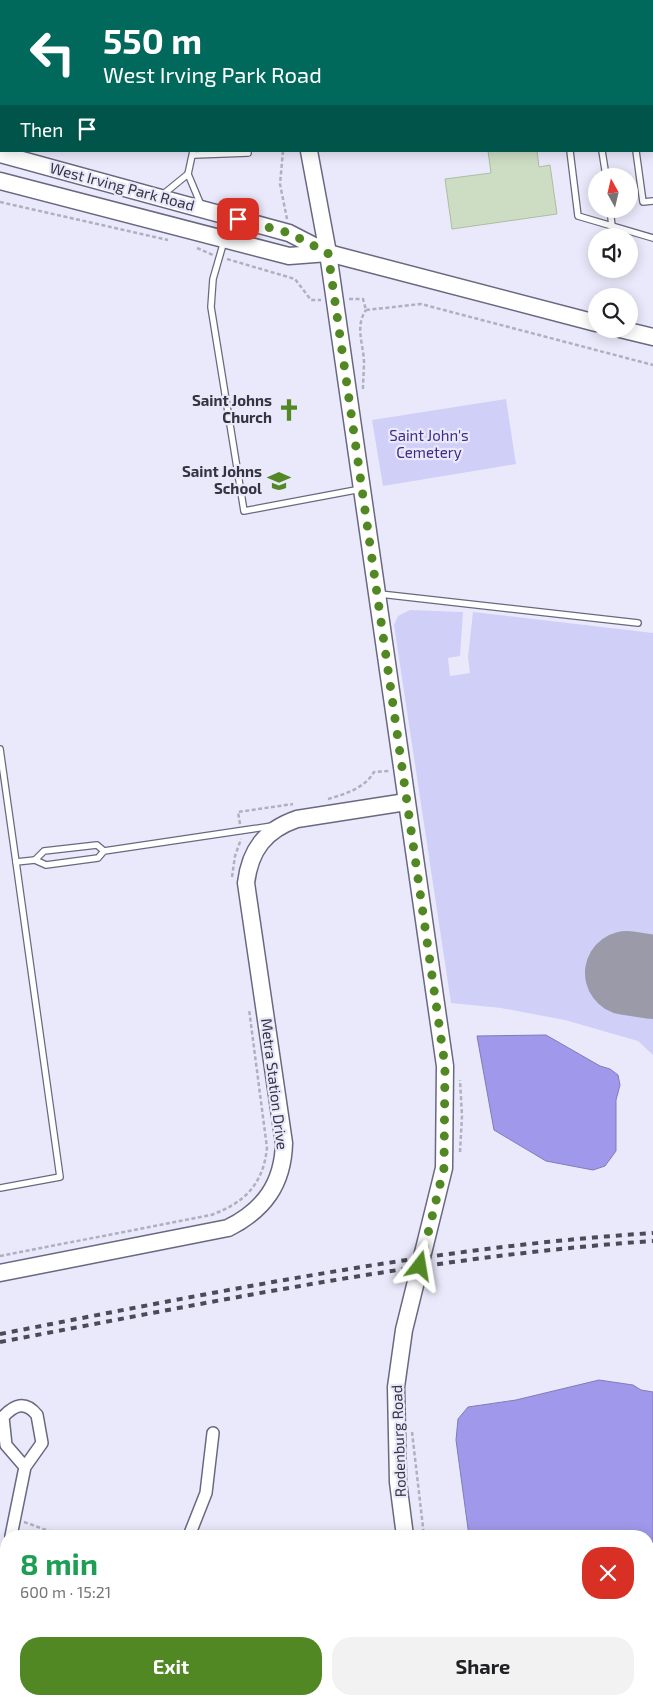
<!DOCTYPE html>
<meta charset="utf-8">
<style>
:root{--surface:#fff;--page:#f2f2f2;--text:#202124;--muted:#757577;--accent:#518823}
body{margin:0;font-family:"Exo 2",sans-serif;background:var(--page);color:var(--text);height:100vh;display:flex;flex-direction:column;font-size:19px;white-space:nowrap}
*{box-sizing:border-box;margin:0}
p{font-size:16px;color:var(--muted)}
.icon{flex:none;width:28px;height:28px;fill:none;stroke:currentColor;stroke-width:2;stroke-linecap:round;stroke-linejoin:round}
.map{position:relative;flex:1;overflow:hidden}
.details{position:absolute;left:0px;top:1530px;width:654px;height:175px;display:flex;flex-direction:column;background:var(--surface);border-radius:20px 20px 0 0;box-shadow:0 2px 12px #0003}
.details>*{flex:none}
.hud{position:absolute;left:0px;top:0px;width:654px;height:152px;box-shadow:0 2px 12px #0003;background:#00695c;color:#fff;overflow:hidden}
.needle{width:32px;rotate:352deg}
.tools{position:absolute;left:588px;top:168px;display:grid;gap:10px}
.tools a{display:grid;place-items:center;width:50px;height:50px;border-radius:50%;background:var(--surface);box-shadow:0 2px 12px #0003;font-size:25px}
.pin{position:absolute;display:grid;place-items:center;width:42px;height:42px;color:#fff;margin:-21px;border-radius:10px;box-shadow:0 2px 8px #0006}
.me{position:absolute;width:55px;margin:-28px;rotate:14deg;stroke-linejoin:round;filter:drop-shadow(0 0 4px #0008)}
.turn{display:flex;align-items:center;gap:18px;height:105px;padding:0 20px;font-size:22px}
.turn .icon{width:65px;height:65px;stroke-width:2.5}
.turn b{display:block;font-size:35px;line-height:42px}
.then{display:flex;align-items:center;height:48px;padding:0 20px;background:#0003;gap:10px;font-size:19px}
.round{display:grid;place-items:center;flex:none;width:52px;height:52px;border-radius:20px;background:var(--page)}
.headline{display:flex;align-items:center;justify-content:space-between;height:85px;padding:0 20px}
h1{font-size:30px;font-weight:700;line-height:38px;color:#1e9e55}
.action{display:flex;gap:10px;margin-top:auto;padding:10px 20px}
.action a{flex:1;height:58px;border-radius:20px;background:var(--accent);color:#fff;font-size:20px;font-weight:700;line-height:58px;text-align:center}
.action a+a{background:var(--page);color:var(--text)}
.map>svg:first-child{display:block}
</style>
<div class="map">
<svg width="653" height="1705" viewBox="0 0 653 1705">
<rect width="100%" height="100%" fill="#eae9fb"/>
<g fill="#d0cff8">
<path d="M506,399L516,464L383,486L372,420Z"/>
<path d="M410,610L463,612L460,656L448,658L450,676L470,673L468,657L473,612L653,633V948L625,945L617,1001L653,1006V1055L638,1041L565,1020L501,1008L451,1003L394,625L398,616Z"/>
</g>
<g fill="#a099eb" stroke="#807bb8">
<path d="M546,1035L600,1066L610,1069L618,1075L620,1085L616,1100V1151L605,1166L593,1170L546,1161L494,1130L477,1036Z"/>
<path d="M599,1380L633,1385L641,1390L653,1392V1585L648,1586V1536H469L456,1440L458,1419L468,1407L516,1400Z"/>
</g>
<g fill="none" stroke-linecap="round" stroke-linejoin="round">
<path stroke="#9a9aa8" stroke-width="84" d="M627,973L653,977"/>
</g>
<path fill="#cdddc3" stroke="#adbda3" d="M488,151H537L539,167L550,165L557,214L452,229L445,179L491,173Z"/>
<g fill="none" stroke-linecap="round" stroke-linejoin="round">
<defs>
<g id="lane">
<path d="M180,0V1"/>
<path d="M536,0V1"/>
<path d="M643,0V1"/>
<path d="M652,65L653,68"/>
<path d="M652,96H653"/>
<path d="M570,151L578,216L653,238"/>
<path d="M602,151L606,176"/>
<path d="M636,151L643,202L653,201"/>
<path d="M194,155L248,153"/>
<path d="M188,174L193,151"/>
<path d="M161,196L188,174L201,205"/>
<path d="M610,209L612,226"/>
<path d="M224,241L213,279L211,307L244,511L361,489"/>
<path d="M380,594L638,623"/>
<path d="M0,749L16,862"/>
<path d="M104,851L97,845L44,851L35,860L46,865L98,858L104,851L272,826"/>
<path d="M0,1188L60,1177L16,862L35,860"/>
</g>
<g id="street">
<path d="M11,1536L25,1467L6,1445L3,1417C14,1405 25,1400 37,1415L42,1443L25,1467"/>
<path d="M189,1536L206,1493L213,1433"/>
<path d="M164,1699L165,1705"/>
<path d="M500,1699L501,1705"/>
<path d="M595,1705L633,1700"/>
</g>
<g id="secondary">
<path d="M291,0V1"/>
<path d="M315,0V1"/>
<path d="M309,151L328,253L445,1066L444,1168L404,1330L396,1387L398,1482L405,1536"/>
<path d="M0,154L289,233L328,253L596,323"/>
<path d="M0,181L289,256L328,253"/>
<path d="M620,329L653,337"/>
<path d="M0,1273L228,1228C264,1210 283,1184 284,1143L246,883C250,850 265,830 297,819L406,802"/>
<path d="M424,1699V1705"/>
</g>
</defs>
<use href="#lane" stroke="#696881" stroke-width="8"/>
<use href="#street" stroke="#696881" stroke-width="14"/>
<use href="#secondary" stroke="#696881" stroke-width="19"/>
<g stroke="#b0afbf" stroke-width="2.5" stroke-dasharray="4 2.5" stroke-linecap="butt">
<path d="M267,0V1"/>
<path d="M283,151L280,184L287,219"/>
<path d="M0,202L168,240"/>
<path d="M197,248L213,255"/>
<path d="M227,259L295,279L311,300H321"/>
<path d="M349,299H363L366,310"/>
<path d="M366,310L421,304L653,365"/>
<path d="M363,389C363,380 364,370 364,361C363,343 355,326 366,310"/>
<path d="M328,799C345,794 365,788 374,772L389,771"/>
<path d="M240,824L238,812L293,804"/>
<path d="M232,877L235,856L241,839"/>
<path d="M460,1152L462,1116L460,1080"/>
<path d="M0,1256L211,1215C244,1203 263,1185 267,1148L249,1009"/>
<path d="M412,1432L424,1536"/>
<path d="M24,1522L63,1536"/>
<path d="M181,1699L182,1705"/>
</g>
<use href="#lane" stroke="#fff" stroke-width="5.5"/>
<use href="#street" stroke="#fff" stroke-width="11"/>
<use href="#secondary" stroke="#fff" stroke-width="16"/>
<g stroke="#4b4a56" stroke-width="4" stroke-dasharray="6 6" stroke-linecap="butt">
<path d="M0,1334C216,1292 433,1247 653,1233"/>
<path d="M0,1342C217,1301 432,1256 653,1241"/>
</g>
</g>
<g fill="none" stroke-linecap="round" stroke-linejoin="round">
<path stroke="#518823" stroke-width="9" stroke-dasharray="0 16.2" d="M238,219L289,233L328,253L445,1066L444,1168L420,1266"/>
</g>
<defs>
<symbol id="church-bare" viewBox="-9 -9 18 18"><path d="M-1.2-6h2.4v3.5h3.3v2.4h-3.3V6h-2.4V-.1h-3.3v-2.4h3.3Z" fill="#518823" stroke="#eae9fb" stroke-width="2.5" paint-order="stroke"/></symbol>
<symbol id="school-bare" viewBox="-9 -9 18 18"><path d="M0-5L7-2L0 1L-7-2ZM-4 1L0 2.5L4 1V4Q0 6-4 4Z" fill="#518823" stroke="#eae9fb" stroke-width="2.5" paint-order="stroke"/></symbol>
</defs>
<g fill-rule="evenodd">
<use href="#church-bare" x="273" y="394" width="32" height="32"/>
<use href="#school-bare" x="263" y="465" width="32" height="32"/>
</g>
<g text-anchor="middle" stroke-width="4.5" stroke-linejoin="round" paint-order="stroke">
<g font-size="15" fill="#353440" stroke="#eae9fb">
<text transform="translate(122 187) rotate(15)" y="5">West Irving Park Road</text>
<text transform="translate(274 1084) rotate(83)" y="5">Metra Station Drive</text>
<text transform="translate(399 1441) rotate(-92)" y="5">Rodenburg Road</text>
</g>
<g font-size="15" font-weight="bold" fill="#353440" stroke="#eae9fb" text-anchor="end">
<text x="272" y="406">Saint Johns<tspan x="272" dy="17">Church</tspan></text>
<text x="262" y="477">Saint Johns<tspan x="262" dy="17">School</tspan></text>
</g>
<g font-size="15" fill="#402c89" stroke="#eae9fb">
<text x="429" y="441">Saint John's<tspan x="429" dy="17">Cemetery</tspan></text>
</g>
</g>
</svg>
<div class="tools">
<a><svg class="needle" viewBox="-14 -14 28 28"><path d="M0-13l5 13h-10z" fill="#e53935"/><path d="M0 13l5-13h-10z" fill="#757577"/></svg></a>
<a><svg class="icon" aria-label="sound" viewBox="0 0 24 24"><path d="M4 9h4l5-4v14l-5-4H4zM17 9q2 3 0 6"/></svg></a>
<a><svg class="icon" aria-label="search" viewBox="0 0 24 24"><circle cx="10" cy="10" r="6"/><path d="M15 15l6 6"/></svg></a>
</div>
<div class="pin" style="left:238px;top:219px;background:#d93025"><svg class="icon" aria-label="arrive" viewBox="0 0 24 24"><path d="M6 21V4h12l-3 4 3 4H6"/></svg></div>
<svg class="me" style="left:420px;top:1266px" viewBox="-20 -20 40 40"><path d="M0-17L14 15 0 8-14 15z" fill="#518823" stroke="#fff" stroke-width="4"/></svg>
<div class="hud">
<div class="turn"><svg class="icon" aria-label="left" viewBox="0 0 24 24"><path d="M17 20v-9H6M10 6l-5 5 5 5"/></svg><div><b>550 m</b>West Irving Park Road</div></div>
<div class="then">Then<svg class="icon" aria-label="arrive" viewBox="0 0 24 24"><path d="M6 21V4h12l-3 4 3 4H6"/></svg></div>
</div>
<section class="details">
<div class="headline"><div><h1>8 min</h1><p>600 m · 15:21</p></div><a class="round" style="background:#d93025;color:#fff"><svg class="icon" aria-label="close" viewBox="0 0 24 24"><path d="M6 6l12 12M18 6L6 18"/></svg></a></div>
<div class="action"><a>Exit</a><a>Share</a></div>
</section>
</div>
